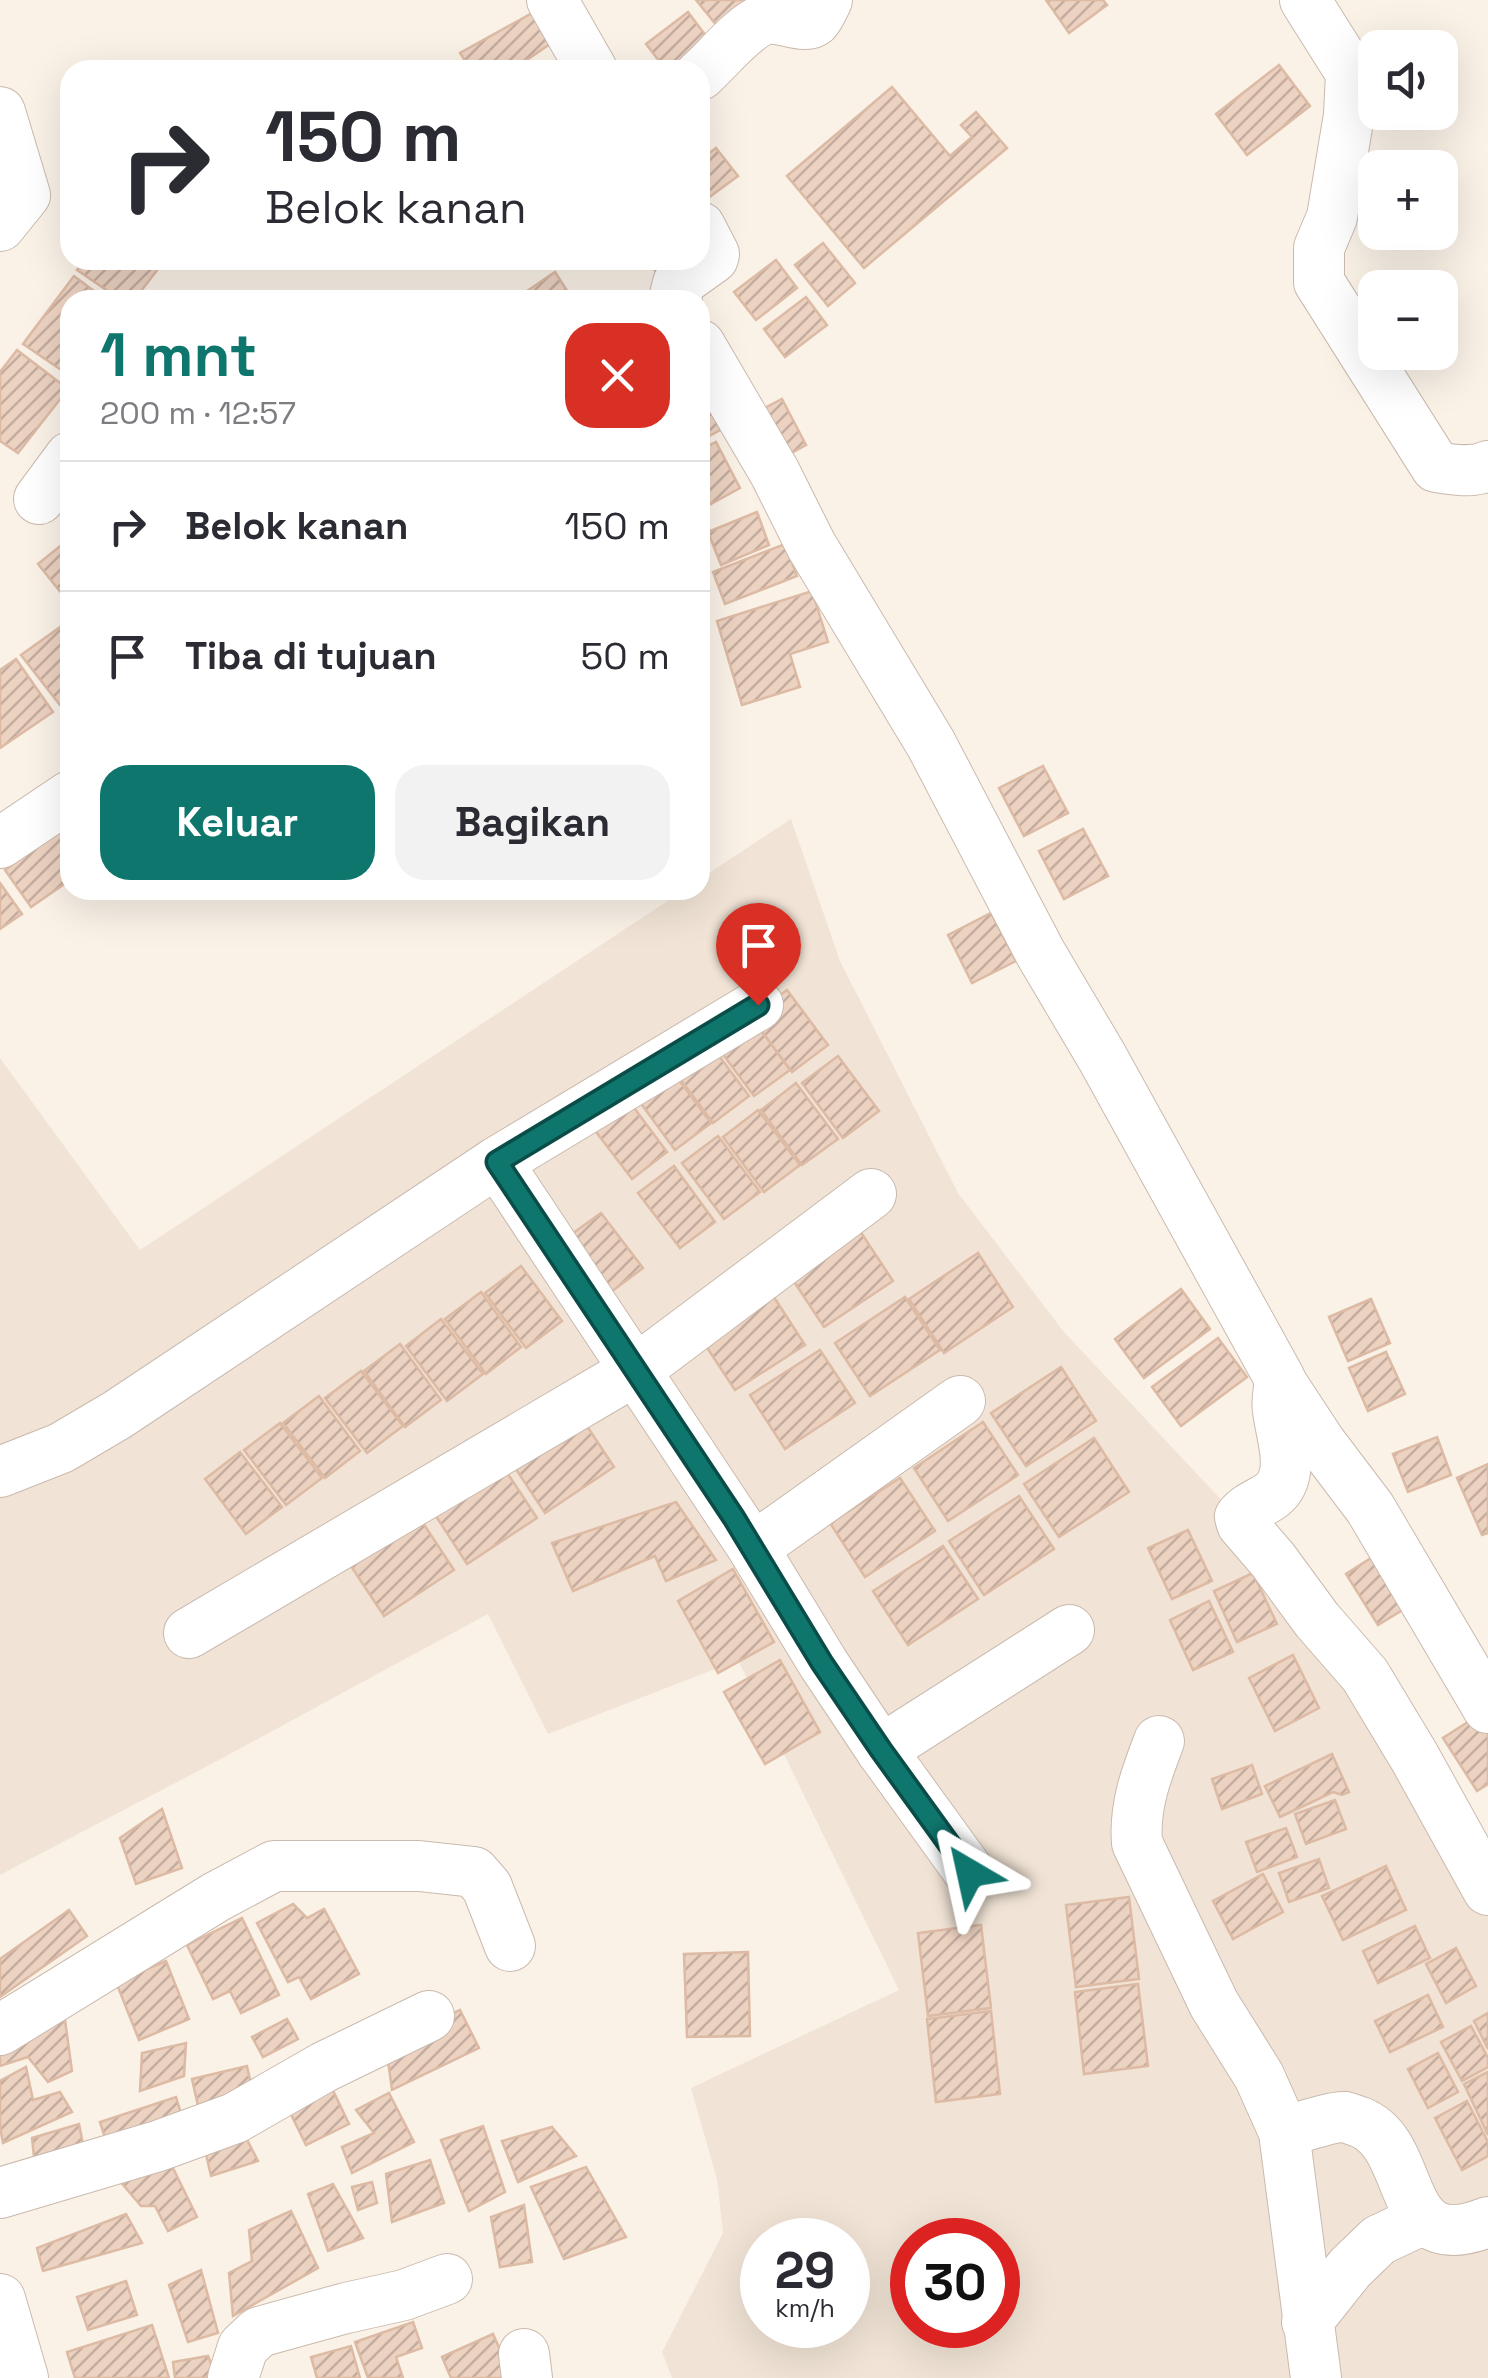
<!DOCTYPE html>
<html lang="id">
<meta charset="utf-8">
<style>
:root{--surface:#fff;--page:#f2f2f3;--text:#2b2b33;--muted:#7c7c81;--line:#e1e1e2;--accent:#0f766e}
body{margin:0;font-family:"Space Grotesk",sans-serif;background:var(--page);color:var(--text);height:100vh;display:flex;flex-direction:column;font-size:38px;white-space:nowrap}
*{box-sizing:border-box;margin:0}
p{font-size:32px;color:var(--muted)}
.icon{flex:none;width:55px;height:55px;fill:none;stroke:currentColor;stroke-width:2;stroke-linecap:round;stroke-linejoin:round}
.map{position:relative;flex:1;overflow:hidden}
.drawer{position:absolute;left:60px;top:290px;width:650px;height:610px;display:flex;flex-direction:column;background:var(--surface);border-radius:30px;box-shadow:0 10px 40px #0002}
.drawer>*{flex:none}
.top-card{position:absolute;left:60px;top:60px;width:650px;height:210px;border-radius:30px;box-shadow:0 10px 40px #0002;background:#fff;color:var(--text);overflow:hidden}
.controls{position:absolute;left:1358px;top:30px;display:grid;gap:20px}
.controls a{display:grid;place-items:center;width:100px;height:100px;border-radius:20px;background:var(--surface);box-shadow:0 10px 40px #0002;font-size:50px}
.speed{position:absolute;left:740px;top:2218px;display:flex;gap:20px;font-size:50px;font-weight:700;text-align:center}
.speed>*{display:grid;place-content:center;width:130px;height:130px;border-radius:50%;background:var(--surface);box-shadow:0 10px 40px #0002;line-height:1}
.speed small{font-size:25px;font-weight:400}
.speed .limit{border:15px solid #d22;background:#fff;color:#111}
.pin{position:absolute;display:grid;place-items:center;width:85px;height:85px;color:#fff;margin:-102px -42px;border-radius:50% 50% 50% 0;rotate:-45deg;box-shadow:0 0 10px #0007}
.pin .icon{rotate:45deg}
.me{position:absolute;width:110px;margin:-55px;rotate:324deg;stroke-linejoin:round;filter:drop-shadow(0 0 8px #0008)}
.turn{display:flex;align-items:center;gap:35px;height:210px;padding:0 40px;font-size:45px}
.turn .icon{width:130px;height:130px;stroke-width:2.5}
.turn b{display:block;font-size:70px;line-height:85px}
.round{display:grid;place-items:center;flex:none;width:105px;height:105px;border-radius:30px;background:var(--page)}
.summary{display:flex;align-items:center;justify-content:space-between;height:170px;padding:0 40px}
h1{font-size:60px;font-weight:700;line-height:75px;color:var(--accent)}
.cta{display:flex;gap:20px;margin-top:auto;padding:20px 40px}
.cta a{flex:1;height:115px;border-radius:30px;background:var(--accent);color:#fff;font-size:40px;font-weight:700;line-height:115px;text-align:center}
.cta a+a{background:var(--page);color:var(--text)}
ul{padding:0;list-style:none}
li{display:flex;align-items:center;gap:30px;height:130px;padding:0 40px;border-top:2px solid var(--line)}
li div{flex:1}
li b{display:block;font-size:38px}
li em{font-style:normal}
.map>svg:first-child{display:block}
</style>
<div class="map">
<svg width="1488" height="2378" viewBox="0 0 1488 2378">
<defs>
<pattern id="building-hatch" width="6" height="6" patternUnits="userSpaceOnUse" patternTransform="scale(2.5)"><rect width="6" height="6" fill="#ecd2c1"/><path d="M-1 1l2-2M0 6l6-6M5 7l2-2" fill="none" stroke="#c4ad9f"/></pattern>
</defs>
<rect width="100%" height="100%" fill="#faf2e7"/>
<path fill="#f1e4d6" fill-rule="evenodd" d="M791,819L840,961L958,1193L1064,1332L1227,1506L1488,1906V2378H672L662,2352L723,2233L717,2179L691,2088L899,1990L738,1660L548,1734L488,1614L217,1761L0,1875V1058L140,1250L684,890H700V879ZM762,2240H848V2325H762ZM912,2240H998V2325H912Z"/>
<g fill="url(#building-hatch)" stroke="#ddbaa4" stroke-width="2.5">
<path d="M696,0H760L722,32Z"/>
<path d="M1046,0H1103L1107,5L1069,33Z"/>
<path d="M534,12L550,44L512,70H471L460,53Z"/>
<path d="M688,12L709,40L670,70H666L646,44Z"/>
<path d="M1279,65L1310,106L1247,155L1216,114Z"/>
<path d="M892,87L950,156L972,137L961,125L976,112L1007,148L864,268L787,176Z"/>
<path d="M716,148L738,176L700,204V160Z"/>
<path d="M823,243L855,283L828,306L795,265Z"/>
<path d="M85,260H165L134,300H121L77,270Z"/>
<path d="M647,260H683L660,277Z"/>
<path d="M776,260L797,288L756,320L734,292Z"/>
<path d="M555,272L573,300H533L527,291Z"/>
<path d="M74,276L106,300H70V376L23,344Z"/>
<path d="M806,297L827,325L785,357L764,329Z"/>
<path d="M17,350L68,389L18,453L0,441V372Z"/>
<path d="M700,383L724,428L700,441Z"/>
<path d="M782,399L806,445L775,462L751,415Z"/>
<path d="M716,442L740,488L709,505L700,488V450Z"/>
<path d="M757,512L769,545L721,565L708,532Z"/>
<path d="M64,543L70,550V604L38,564Z"/>
<path d="M785,544L797,576L725,604L713,572Z"/>
<path d="M812,591L828,642L790,654L800,687L742,705L717,621Z"/>
<path d="M70,620V698L60,705L21,655Z"/>
<path d="M16,659L53,712L0,748V670Z"/>
<path d="M1043,766L1068,813L1024,836L999,788Z"/>
<path d="M70,823V880L31,907L5,870Z"/>
<path d="M1083,829L1108,876L1064,899L1039,851Z"/>
<path d="M0,883L22,914L0,929Z"/>
<path d="M991,913L1016,961L972,983L948,935Z"/>
<path d="M787,990L828,1045L792,1072L751,1017Z"/>
<path d="M749,1014L790,1070L754,1096L713,1041Z"/>
<path d="M708,1041L749,1096L713,1123L672,1068Z"/>
<path d="M838,1056L879,1111L843,1138L802,1083Z"/>
<path d="M670,1068L711,1123L675,1150L634,1094Z"/>
<path d="M796,1083L838,1139L802,1165L761,1110Z"/>
<path d="M626,1097L667,1152L632,1179L590,1124Z"/>
<path d="M758,1110L800,1165L764,1192L723,1137Z"/>
<path d="M718,1136L760,1192L724,1219L682,1163Z"/>
<path d="M674,1166L715,1222L680,1248L638,1193Z"/>
<path d="M601,1213L643,1268L607,1295L565,1239Z"/>
<path d="M858,1228L893,1281L824,1327L789,1274Z"/>
<path d="M978,1253L1013,1307L944,1353L909,1299Z"/>
<path d="M521,1266L562,1321L526,1348L485,1293Z"/>
<path d="M1181,1289L1210,1329L1144,1378L1115,1339Z"/>
<path d="M770,1291L805,1345L735,1390L700,1337Z"/>
<path d="M481,1292L521,1347L486,1374L445,1319Z"/>
<path d="M905,1297L940,1350L870,1396L835,1343Z"/>
<path d="M1371,1299L1390,1343L1348,1361L1329,1317Z"/>
<path d="M441,1319L483,1374L447,1401L406,1346Z"/>
<path d="M1218,1338L1247,1377L1181,1426L1152,1387Z"/>
<path d="M400,1344L441,1400L405,1427L364,1371Z"/>
<path d="M820,1350L855,1403L785,1449L750,1395Z"/>
<path d="M1386,1352L1405,1394L1368,1411L1349,1368Z"/>
<path d="M1061,1367L1096,1421L1026,1466L991,1413Z"/>
<path d="M361,1371L403,1426L367,1453L325,1398Z"/>
<path d="M319,1396L360,1451L325,1478L283,1423Z"/>
<path d="M579,1414L614,1467L545,1513L510,1460Z"/>
<path d="M983,1422L1018,1475L948,1521L914,1468Z"/>
<path d="M280,1423L322,1478L286,1505L244,1450Z"/>
<path d="M1437,1437L1451,1475L1408,1492L1393,1454Z"/>
<path d="M1094,1438L1129,1492L1059,1537L1024,1484Z"/>
<path d="M240,1452L282,1507L246,1534L205,1479Z"/>
<path d="M1488,1464V1533L1482,1535L1457,1478Z"/>
<path d="M502,1465L537,1518L467,1564L432,1510Z"/>
<path d="M900,1478L935,1531L865,1577L830,1523Z"/>
<path d="M1019,1496L1054,1549L984,1595L949,1541Z"/>
<path d="M676,1502L716,1560L666,1581L655,1556L573,1591L552,1543Z"/>
<path d="M419,1517L454,1570L384,1616L349,1563Z"/>
<path d="M1188,1530L1212,1581L1172,1599L1148,1548Z"/>
<path d="M943,1546L978,1599L908,1645L873,1591Z"/>
<path d="M1385,1549L1417,1601L1378,1625L1346,1574Z"/>
<path d="M733,1569L774,1642L718,1673L678,1601Z"/>
<path d="M1253,1573L1277,1624L1237,1642L1214,1591Z"/>
<path d="M1209,1601L1233,1652L1193,1670L1170,1620Z"/>
<path d="M1293,1655L1319,1708L1275,1731L1249,1678Z"/>
<path d="M780,1660L820,1732L765,1764L724,1692Z"/>
<path d="M1482,1713L1488,1723V1784L1477,1791L1443,1738Z"/>
<path d="M1332,1754L1349,1792L1342,1795L1333,1792L1280,1817L1265,1786Z"/>
<path d="M1252,1765L1262,1794L1222,1809L1212,1779Z"/>
<path d="M1335,1800L1346,1829L1306,1844L1295,1814Z"/>
<path d="M162,1809L182,1868L136,1884L120,1838Z"/>
<path d="M1286,1828L1297,1857L1257,1872L1246,1842Z"/>
<path d="M1319,1859L1329,1888L1289,1902L1279,1873Z"/>
<path d="M1386,1866L1406,1910L1343,1940L1322,1896Z"/>
<path d="M1263,1874L1283,1912L1233,1939L1213,1901Z"/>
<path d="M1129,1897L1139,1979L1076,1987L1066,1905Z"/>
<path d="M293,1904L307,1918L324,1909L359,1974L311,1999L299,1977L288,1982L257,1923Z"/>
<path d="M69,1910L87,1936L0,1997V1959Z"/>
<path d="M242,1918L279,1995L241,2013L230,1991L213,1999L187,1945Z"/>
<path d="M981,1925L991,2008L928,2016L918,1933Z"/>
<path d="M1415,1926L1430,1958L1378,1983L1363,1951Z"/>
<path d="M1456,1948L1476,1986L1446,2003L1426,1964Z"/>
<path d="M748,1952L750,2036L687,2037L684,1954Z"/>
<path d="M166,1961L189,2019L139,2040L116,1982Z"/>
<path d="M1138,1984L1148,2066L1084,2074L1075,1992Z"/>
<path d="M1428,1995L1443,2027L1390,2052L1375,2021Z"/>
<path d="M460,2010L479,2048L392,2090L386,2046Z"/>
<path d="M991,2011L1000,2094L936,2102L927,2019Z"/>
<path d="M1488,2013V2049L1474,2021Z"/>
<path d="M287,2019L298,2039L263,2057L252,2037Z"/>
<path d="M65,2020L72,2071L48,2082L28,2057L0,2066V2051Z"/>
<path d="M1471,2026L1488,2058V2067L1462,2081L1441,2042Z"/>
<path d="M186,2043L184,2076L140,2091L142,2053Z"/>
<path d="M1438,2053L1458,2092L1428,2108L1408,2069Z"/>
<path d="M247,2066L254,2098L199,2110L192,2079Z"/>
<path d="M26,2067L33,2100L60,2092L72,2112L3,2143L0,2127V2081Z"/>
<path d="M1488,2072V2135L1464,2084Z"/>
<path d="M328,2080L349,2124L306,2145L285,2102Z"/>
<path d="M389,2093L414,2142L352,2173L342,2147L374,2133L356,2110Z"/>
<path d="M176,2097L182,2117L106,2141L100,2122Z"/>
<path d="M1467,2101L1488,2142V2156L1462,2170L1435,2118Z"/>
<path d="M79,2124L84,2149L35,2166L32,2138Z"/>
<path d="M483,2126L505,2192L469,2211L441,2140Z"/>
<path d="M552,2127L576,2156L518,2182L502,2141Z"/>
<path d="M243,2132L258,2161L211,2176L205,2150Z"/>
<path d="M168,2158L197,2217L168,2231L155,2206H141L114,2174Z"/>
<path d="M430,2160L444,2203L392,2222L386,2174Z"/>
<path d="M586,2167L626,2237L564,2259L531,2187Z"/>
<path d="M372,2182L377,2203L358,2210L352,2187Z"/>
<path d="M333,2184L363,2238L328,2251L308,2194Z"/>
<path d="M524,2205L532,2262L500,2267L491,2217Z"/>
<path d="M291,2211L318,2268L233,2316L229,2273L252,2261L249,2230Z"/>
<path d="M126,2214L142,2243L43,2271L37,2248Z"/>
<path d="M201,2270L218,2333L188,2342L169,2285Z"/>
<path d="M126,2281L137,2315L88,2330L77,2297Z"/>
<path d="M413,2322L422,2348L396,2357L403,2378H368L355,2342Z"/>
<path d="M152,2325L169,2378H75L67,2352Z"/>
<path d="M493,2334L513,2378H451L442,2357Z"/>
<path d="M351,2346L360,2378H317L311,2357Z"/>
<path d="M208,2356L217,2378H175L173,2362Z"/>
</g>
<g fill="none" stroke-linecap="round" stroke-linejoin="round">
<defs>
<g id="minor">
<path d="M552,0L592,70"/>
<path d="M1305,0L1351,73L1349,115L1332,217L1319,248V282L1436,467C1453,470 1472,473 1488,466"/>
<path d="M700,75C718,59 739,32 760,21C778,13 803,31 815,21C820,16 824,6 827,0"/>
<path d="M0,112L25,195L0,226"/>
<path d="M677,300L675,295L678,283L713,258L714,254L700,227"/>
<path d="M700,345L775,473L811,545L931,744L1041,954L1102,1057L1280,1379C1279,1390 1276,1401 1278,1411C1281,1435 1294,1467 1278,1489C1269,1501 1250,1504 1240,1517L1242,1524L1273,1560L1317,1620L1365,1675L1415,1758L1488,1890"/>
<path d="M39,499L70,457"/>
<path d="M0,843L70,796"/>
<path d="M497,1162L753,1548L823,1663L881,1750L1069,1630"/>
<path d="M1282,1384L1320,1442L1370,1508L1488,1708"/>
<path d="M0,1472L61,1448L117,1415L497,1162L758,1005"/>
<path d="M753,1548L960,1401"/>
<path d="M189,1633L636,1370L871,1194"/>
<path d="M1159,1741C1146,1775 1134,1806 1137,1843L1214,2004L1259,2076L1284,2132L1316,2378"/>
<path d="M881,1750L970,1873"/>
<path d="M0,2030L216,1897L274,1866H419L474,1872L487,1887L510,1946"/>
<path d="M1284,2132C1298,2128 1333,2116 1345,2117C1350,2118 1355,2121 1360,2122C1421,2147 1390,2261 1488,2222"/>
<path d="M0,2193L158,2146L235,2118L324,2067L429,2016"/>
<path d="M0,2299L23,2378"/>
<path d="M1307,2322L1350,2268L1379,2240L1424,2219"/>
<path d="M524,2354L527,2378"/>
<path d="M233,2378L243,2347L259,2332L346,2308L404,2295L447,2279"/>
</g>
</defs>
<use href="#minor" stroke="#cabaae" stroke-width="52"/>
<use href="#minor" stroke="#fff" stroke-width="50"/>
</g>
<g fill="none" stroke-linecap="round" stroke-linejoin="round">
<defs>
<path id="route" d="M758,1005L497,1162L734,1518L822,1663L881,1750L970,1873"/>
</defs>
<use href="#route" stroke="#0a4d48" stroke-width="25"/>
<use href="#route" stroke="#0f766e" stroke-width="18"/>
</g>
</svg>
<div class="controls">
<a><svg class="icon" aria-label="sound" viewBox="0 0 24 24"><path d="M4 9h4l5-4v14l-5-4H4zM17 9q2 3 0 6"/></svg></a>
<a>+</a>
<a>−</a>
</div>
<div class="speed"><div>29<small>km/h</small></div><div class="limit">30</div></div>
<div class="pin" style="left:758px;top:1005px;background:#d93025"><svg class="icon" aria-label="arrive" viewBox="0 0 24 24"><path d="M6 21V4h12l-3 4 3 4H6"/></svg></div>
<svg class="me" style="left:970px;top:1873px" viewBox="-20 -20 40 40"><path d="M0-17L14 15 0 8-14 15z" fill="#0f766e" stroke="#fff" stroke-width="4"/></svg>
<div class="top-card">
<div class="turn"><svg class="icon" aria-label="right" viewBox="0 0 24 24"><path d="M7 20v-9h11M14 6l5 5-5 5"/></svg><div><b>150 m</b>Belok kanan</div></div>
</div>
<section class="drawer">
<div class="summary"><div><h1>1 mnt</h1><p>200 m · 12:57</p></div><a class="round" style="background:#d93025;color:#fff"><svg class="icon" aria-label="close" viewBox="0 0 24 24"><path d="M6 6l12 12M18 6L6 18"/></svg></a></div>
<ul>
<li><svg class="icon" aria-label="right" viewBox="0 0 24 24"><path d="M7 20v-9h11M14 6l5 5-5 5"/></svg><div><b>Belok kanan</b></div><em>150 m</em></li>
<li><svg class="icon" aria-label="arrive" viewBox="0 0 24 24"><path d="M6 21V4h12l-3 4 3 4H6"/></svg><div><b>Tiba di tujuan</b></div><em>50 m</em></li>
</ul>
<div class="cta"><a>Keluar</a><a>Bagikan</a></div>
</section>
</div>
